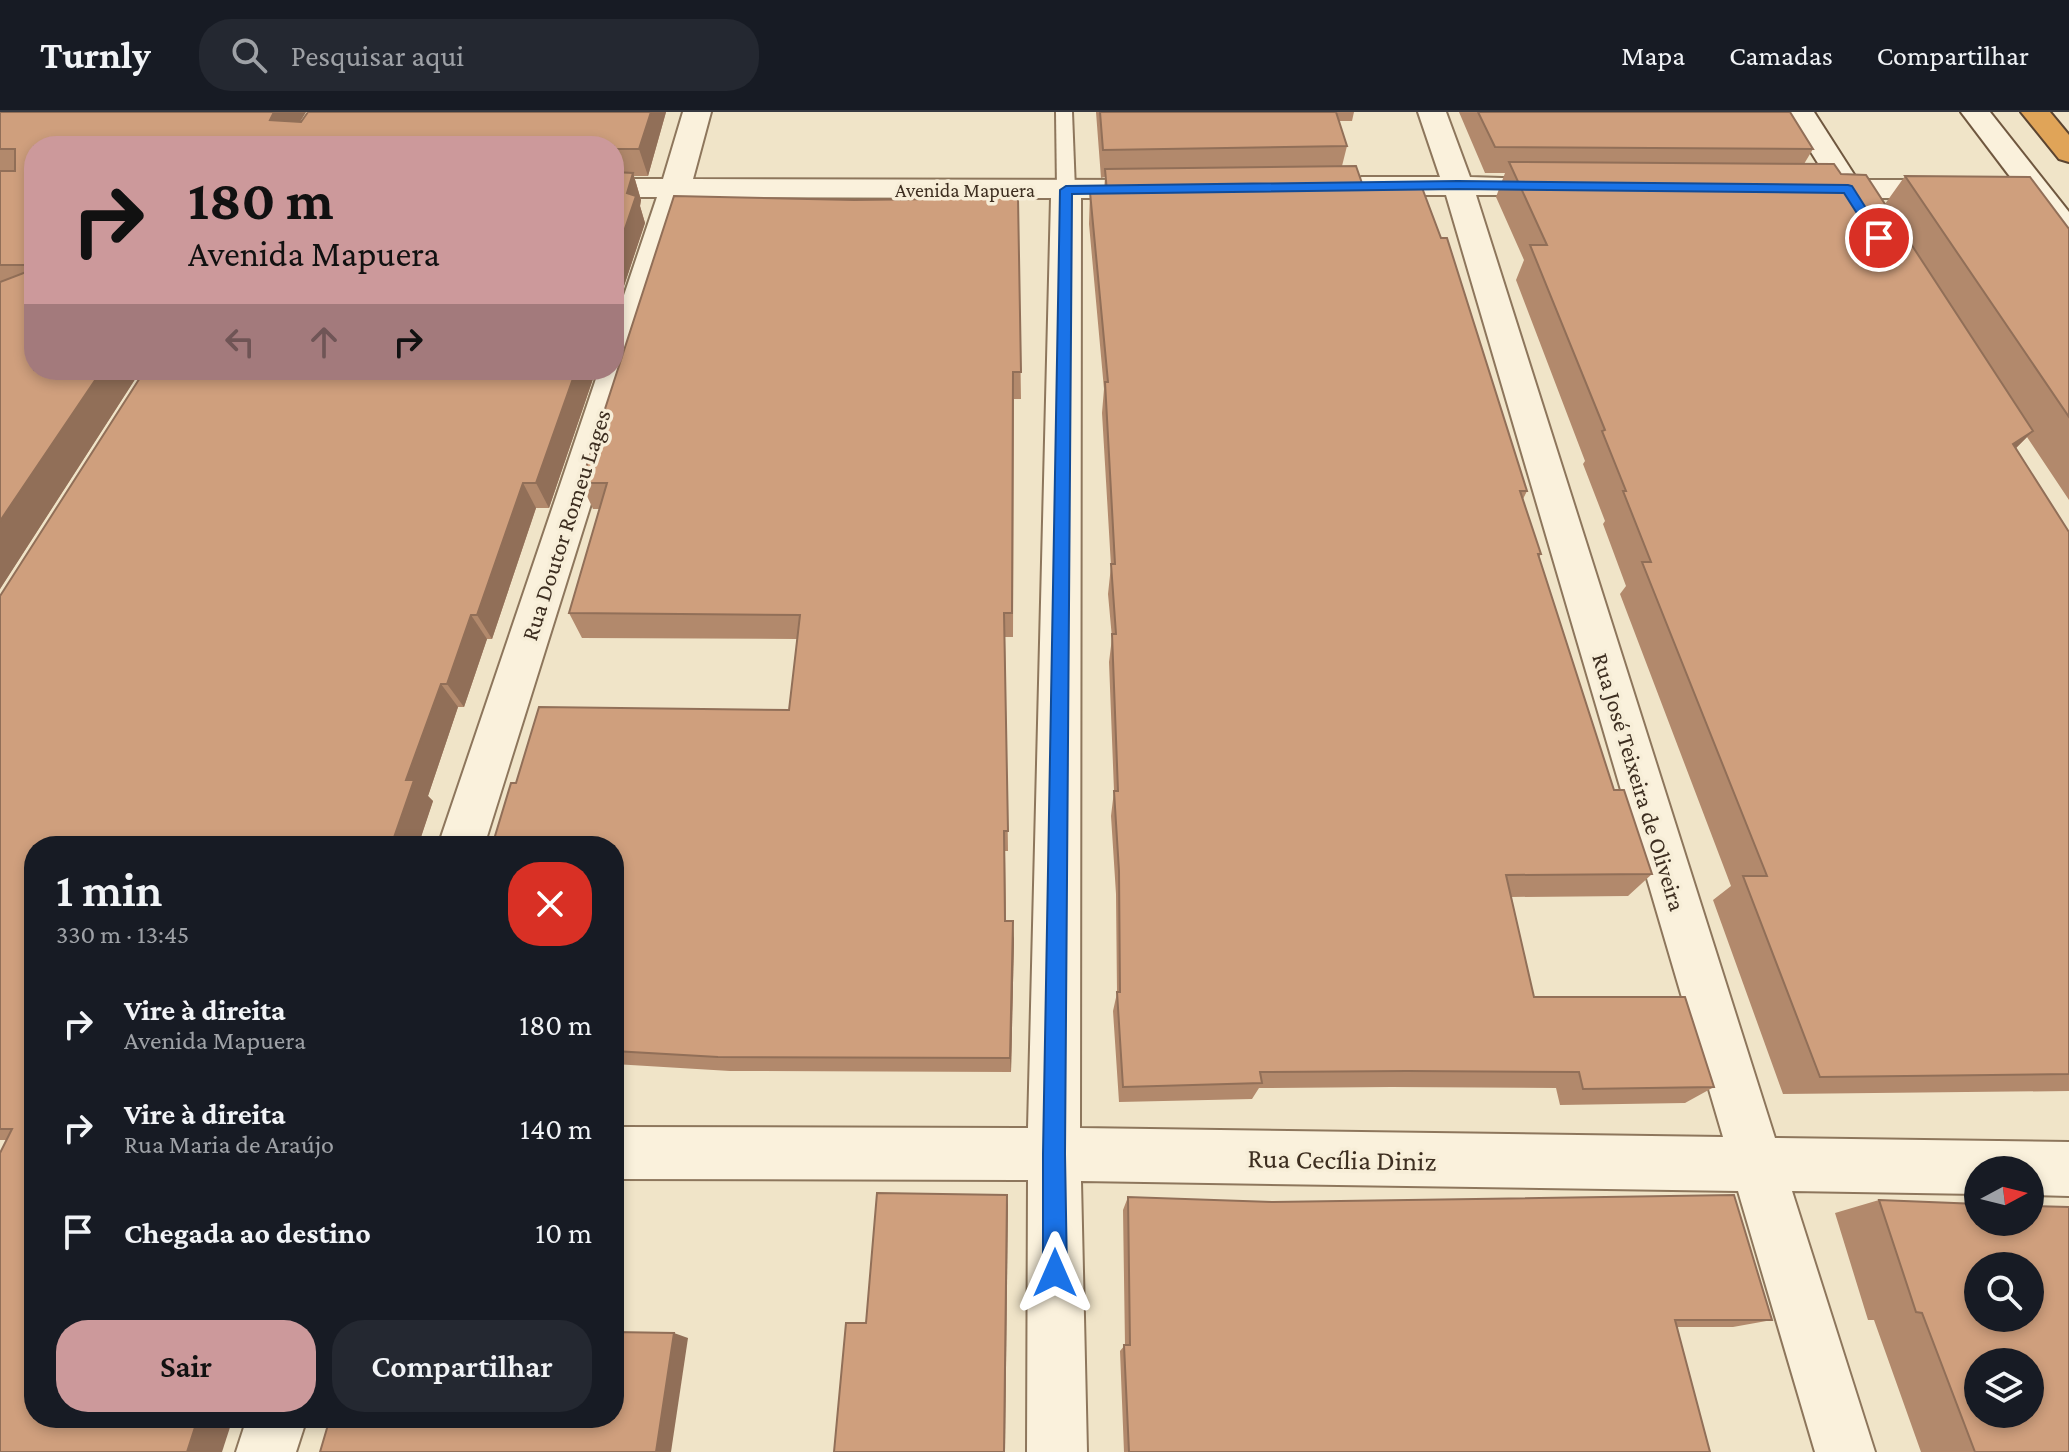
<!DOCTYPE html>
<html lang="pt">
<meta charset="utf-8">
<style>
:root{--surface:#171b24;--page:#242831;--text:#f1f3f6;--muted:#9ea1a6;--line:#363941;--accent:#cc999b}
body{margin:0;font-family:"Crimson Pro",serif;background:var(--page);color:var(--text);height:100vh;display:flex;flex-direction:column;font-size:30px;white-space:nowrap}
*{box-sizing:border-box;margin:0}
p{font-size:26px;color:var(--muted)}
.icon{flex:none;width:44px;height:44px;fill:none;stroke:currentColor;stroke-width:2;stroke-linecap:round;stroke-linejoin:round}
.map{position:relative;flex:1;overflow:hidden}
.panel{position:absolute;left:24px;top:724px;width:600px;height:592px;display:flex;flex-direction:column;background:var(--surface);border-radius:32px;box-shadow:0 4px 12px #0003}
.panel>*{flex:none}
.hud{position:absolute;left:24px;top:24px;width:600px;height:244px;border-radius:32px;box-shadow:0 4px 12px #0003;background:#cc999b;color:#111;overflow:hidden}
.needle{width:52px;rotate:83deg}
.tools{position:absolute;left:1964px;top:1044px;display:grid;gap:16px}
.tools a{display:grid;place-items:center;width:80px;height:80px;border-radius:50%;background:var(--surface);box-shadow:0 4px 12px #0003;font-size:40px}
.pin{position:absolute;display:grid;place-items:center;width:68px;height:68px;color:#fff;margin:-34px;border:4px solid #fff;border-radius:50%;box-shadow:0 2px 8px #0007}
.me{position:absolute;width:88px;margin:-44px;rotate:0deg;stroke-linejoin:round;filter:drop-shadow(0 0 6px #0008)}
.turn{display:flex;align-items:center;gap:28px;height:168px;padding:0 32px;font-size:36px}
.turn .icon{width:104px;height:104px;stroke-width:2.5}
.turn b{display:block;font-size:56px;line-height:68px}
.lanes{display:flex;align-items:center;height:76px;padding:0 32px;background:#0003;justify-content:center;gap:40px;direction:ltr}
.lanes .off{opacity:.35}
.round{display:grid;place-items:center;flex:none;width:84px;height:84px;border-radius:32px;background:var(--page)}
.summary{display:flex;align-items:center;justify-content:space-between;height:136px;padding:0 32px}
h1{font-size:48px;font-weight:600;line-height:60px}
.primary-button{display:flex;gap:16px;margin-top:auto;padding:16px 32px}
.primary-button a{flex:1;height:92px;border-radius:32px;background:var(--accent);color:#111;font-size:32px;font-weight:600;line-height:92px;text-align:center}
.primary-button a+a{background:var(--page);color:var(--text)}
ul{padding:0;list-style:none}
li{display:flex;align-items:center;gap:24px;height:104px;padding:0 32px}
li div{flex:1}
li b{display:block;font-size:30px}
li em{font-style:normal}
header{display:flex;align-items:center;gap:48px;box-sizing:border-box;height:112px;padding:0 40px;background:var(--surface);border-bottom:2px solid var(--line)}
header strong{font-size:38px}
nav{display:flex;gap:44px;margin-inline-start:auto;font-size:28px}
.search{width:560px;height:72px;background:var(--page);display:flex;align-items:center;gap:20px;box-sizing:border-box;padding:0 28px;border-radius:32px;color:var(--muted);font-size:30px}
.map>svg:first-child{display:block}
</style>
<header>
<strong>Turnly</strong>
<div class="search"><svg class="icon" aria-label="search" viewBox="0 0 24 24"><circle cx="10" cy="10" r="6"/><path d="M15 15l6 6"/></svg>Pesquisar aqui</div>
<nav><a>Mapa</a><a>Camadas</a><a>Compartilhar</a></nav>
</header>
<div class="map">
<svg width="2069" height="1340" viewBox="0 0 2069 1340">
<rect width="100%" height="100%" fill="#f0e4c8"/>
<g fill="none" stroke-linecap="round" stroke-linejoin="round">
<defs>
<path id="lane" d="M1056,0H1072L1075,78L1066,83L1057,78Z"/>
<g id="street">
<path d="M683,0H711L693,67L1165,68L1176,71L1180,77L1176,83L1165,86H1081L1080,1016L1723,1025L1446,83H1362L1351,80L1347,74L1351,68L1362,65H1440L1418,0H1446L1470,65L1572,68L1576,74L1572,80L1561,83H1476L1775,1026L2069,1030V1084L2030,1083V1058H1978V1082L1792,1079L1875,1340H1815L1738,1079L1081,1069L1087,1340H1027L1028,1068L614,1067V1015L1028,1016L1051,86L687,85L484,734H438L599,258H614V213L657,85H614V67H663Z"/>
<path d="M1814,68H1953L1964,71L1968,77L1964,83L1953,86H1814L1803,83L1799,77L1803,71Z"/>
<path d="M247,1306H307L296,1340H236Z"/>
</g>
<g id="secondary">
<path d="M1786,0H1814L1880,103L1876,109L1865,112L1854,109Z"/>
<path d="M1961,0H1990L2069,100V130L2058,128Z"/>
</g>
<path id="highway" d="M2021,0H2050L2069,23V50L2059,47Z"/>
</defs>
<use href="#lane" stroke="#8d765c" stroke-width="4"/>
<use href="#street" stroke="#8d765c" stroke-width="4"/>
<use href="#secondary" stroke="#6f573f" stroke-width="4"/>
<use href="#highway" stroke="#5b4430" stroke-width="4"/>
<use href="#lane" fill="#faf1dc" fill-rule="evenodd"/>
<use href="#street" fill="#faf1dc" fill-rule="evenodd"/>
<use href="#secondary" fill="#faf1dc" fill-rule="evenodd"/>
<use href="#highway" fill="#e0a458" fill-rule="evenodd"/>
</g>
<g fill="#b2896c">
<path d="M0,0H306L300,10L666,0L648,64H634L641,88L640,94L645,111L614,204V34H34V258H141L0,477Z"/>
<path d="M1096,0H1354L1352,9H1338L1347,34L1342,54L1363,74L1527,379L1523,387L1541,442L1539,445L1614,678L1652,762L1628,784L1511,785L1534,885L1714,975L1685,991L1560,993L1556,976L1391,975L1259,976L1252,987L1119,990L1113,899L1117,881L1116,782L1111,704L1114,679L1109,550L1112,526L1108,482L1111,454L1102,301L1104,277L1089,112L1090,80H1104L1105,65L1101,66Z"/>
<path d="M1459,0H1790L1813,37L1804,52L1841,62L1885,92L1905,64L2069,117V388L2027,325L2016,336L2069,420V979L1783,982L1713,788L1731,774L1620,482L1626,474L1603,412L1605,409L1583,352L1585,349L1516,168L1524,148L1496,85L1505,61H1485Z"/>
<path d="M1018,86L1021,287H1014L1013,525H1005L1008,739H1005L1006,809L1014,827L1011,960L730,959L614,952V734L516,671L789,598L797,527L582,526L569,501L600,397H593L581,371L854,88Z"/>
<path d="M145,258H596L549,396H536L492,527H487L464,595H458L428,684L433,689L418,734H34L222,1340L6,1028H0V484Z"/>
<path d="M1128,1085L1772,1208L1733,1215H1677L1710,1340H1124L1120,1239L1125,1233L1123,1098Z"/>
<path d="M1879,1088L2069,1340H1921L1874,1208H1868L1835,1101Z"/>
</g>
<g fill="#916f58">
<path d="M274,0H306L285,34L270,8Z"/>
<path d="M651,0H666L648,64L639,37Z"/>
<path d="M633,61L641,88L640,94L645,111L614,204V149L627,81Z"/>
<path d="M102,258H141L0,477V409Z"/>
<path d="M576,258H596L549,396L536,371Z"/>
<path d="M2033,319L2000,352L2013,332Z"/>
<path d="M523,371L536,396L492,527L477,503Z"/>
<path d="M471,503L487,527L464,595L447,572Z"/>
<path d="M441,572L458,595L428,684L433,689L418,734H391L406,668Z"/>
<path d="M1013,809L1014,827L1011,960L1010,946Z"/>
<path d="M1007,1083L1008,1093L1005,1340H1004Z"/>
<path d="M674,1221L688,1226L671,1340H656Z"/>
<path d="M198,1306H233L222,1340H187Z"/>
</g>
<g fill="#cf9f7d" stroke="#916f58" stroke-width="2" fill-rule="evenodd">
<path d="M0,0H274L270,8L301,10L308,0H651L639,37H614V34H34V153H0V59H15V37H0Z"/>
<path d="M1100,0H1336L1347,34L1103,38Z"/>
<path d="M1478,0H1790L1813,37L1495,35Z"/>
<path d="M1509,50L1834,52L1841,62L1866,63L2033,319L2013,332L2069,420V962L1820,965L1743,764H1767L1642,450H1651L1623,379H1626L1602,319L1605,318L1530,133H1547Z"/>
<path d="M1356,54L1363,74L1421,73L1441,126H1447L1527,379H1520L1541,442H1538L1614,678H1624L1652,762L1506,763L1534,885H1685L1714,975L1583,977L1579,960L1407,959L1260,960L1262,971L1123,975L1117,880H1120L1119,759L1114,679H1118L1112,522H1116L1111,452H1115L1105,270H1108L1090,80H1107L1105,57Z"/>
<path d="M614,60L633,61L627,81L636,84L614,149Z"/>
<path d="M1905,64L2030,65L2069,117V305Z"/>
<path d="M674,84L854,88L1018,86L1021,260H1013L1012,501H1004L1008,719H1004L1005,809H1013L1010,946L718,945L614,939V734H492L511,671H516L539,595L789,598L800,503L569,501L607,371H581Z"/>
<path d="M34,157V258H102L0,409V170Z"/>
<path d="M145,258H576L536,371H523L477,503H471L447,572H441L406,668H414L391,734H34V1306H198L187,1340H0V1041L12,1017H0V484Z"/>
<path d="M877,1081L1007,1083L1004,1340H834L846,1211H866Z"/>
<path d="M1734,1083L1772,1208H1675L1710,1340H1129L1124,1233H1130L1128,1085L1273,1090Z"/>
<path d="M1879,1088L1978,1092V1110H2030V1094L2069,1095V1340H1975L1922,1201L1916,1200ZM1978,1154H2030V1206H1978ZM1978,1250H2030V1302H1978Z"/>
<path d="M614,1220L674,1221L656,1340H320L330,1306H614Z"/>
</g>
<path fill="#1a73e8" stroke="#114b97" stroke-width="2" d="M1458,69L1848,73L1852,74L1885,126L1874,128L1844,81L1458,77L1072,82L1065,1042L1067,1161L1063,1170L1055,1173L1047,1170L1043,1161V1042L1060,78L1066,74Z"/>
<g text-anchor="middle" stroke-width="7" stroke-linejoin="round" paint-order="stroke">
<g font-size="20" fill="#3d2e20" stroke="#f7eed8">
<text x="965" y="85">Avenida Mapuera</text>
</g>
<g font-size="24" fill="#3d2e20" stroke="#f7eed8">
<text transform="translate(566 413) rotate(-72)" y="8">Rua Doutor Romeu Lages</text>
<text transform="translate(1639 670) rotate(73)" y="8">Rua José Teixeira de Oliveira</text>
</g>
<g font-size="28" fill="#3d2e20" stroke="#f7eed8">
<text transform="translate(1342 1047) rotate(1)" y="10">Rua Cecília Diniz</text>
</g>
</g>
</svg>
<div class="tools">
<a><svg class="needle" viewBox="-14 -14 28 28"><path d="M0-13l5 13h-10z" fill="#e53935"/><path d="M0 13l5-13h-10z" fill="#9ea1a6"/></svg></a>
<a><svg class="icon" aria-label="search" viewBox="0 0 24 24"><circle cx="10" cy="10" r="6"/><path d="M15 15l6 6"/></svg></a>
<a><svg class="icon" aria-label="layers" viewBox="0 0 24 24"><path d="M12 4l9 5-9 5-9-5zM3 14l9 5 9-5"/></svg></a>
</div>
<div class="pin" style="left:1879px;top:126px;background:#d93025"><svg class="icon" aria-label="arrive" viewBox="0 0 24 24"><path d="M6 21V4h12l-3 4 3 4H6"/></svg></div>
<svg class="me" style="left:1055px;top:1161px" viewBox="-20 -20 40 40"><path d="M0-17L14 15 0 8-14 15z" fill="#1a73e8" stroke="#fff" stroke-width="4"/></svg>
<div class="hud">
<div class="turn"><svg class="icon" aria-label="right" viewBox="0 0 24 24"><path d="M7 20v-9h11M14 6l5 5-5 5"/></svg><div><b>180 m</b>Avenida Mapuera</div></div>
<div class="lanes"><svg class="icon off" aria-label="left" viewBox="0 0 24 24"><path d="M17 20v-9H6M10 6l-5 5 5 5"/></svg><svg class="icon off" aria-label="ahead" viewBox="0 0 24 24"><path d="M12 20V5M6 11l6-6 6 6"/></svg><svg class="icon" aria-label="right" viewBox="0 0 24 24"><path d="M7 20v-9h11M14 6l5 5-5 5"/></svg></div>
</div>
<section class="panel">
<div class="summary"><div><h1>1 min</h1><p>330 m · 13:45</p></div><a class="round" style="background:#d93025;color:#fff"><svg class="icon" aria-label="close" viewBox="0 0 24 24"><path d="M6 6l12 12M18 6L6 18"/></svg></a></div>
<ul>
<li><svg class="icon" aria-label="right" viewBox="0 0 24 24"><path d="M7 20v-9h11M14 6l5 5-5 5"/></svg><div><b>Vire à direita</b><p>Avenida Mapuera</p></div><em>180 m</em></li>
<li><svg class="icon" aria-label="right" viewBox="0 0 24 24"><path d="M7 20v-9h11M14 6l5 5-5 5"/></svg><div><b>Vire à direita</b><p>Rua Maria de Araújo</p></div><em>140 m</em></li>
<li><svg class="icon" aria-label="arrive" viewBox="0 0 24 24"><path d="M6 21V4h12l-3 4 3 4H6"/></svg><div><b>Chegada ao destino</b></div><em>10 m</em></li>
</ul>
<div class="primary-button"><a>Sair</a><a>Compartilhar</a></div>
</section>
</div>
